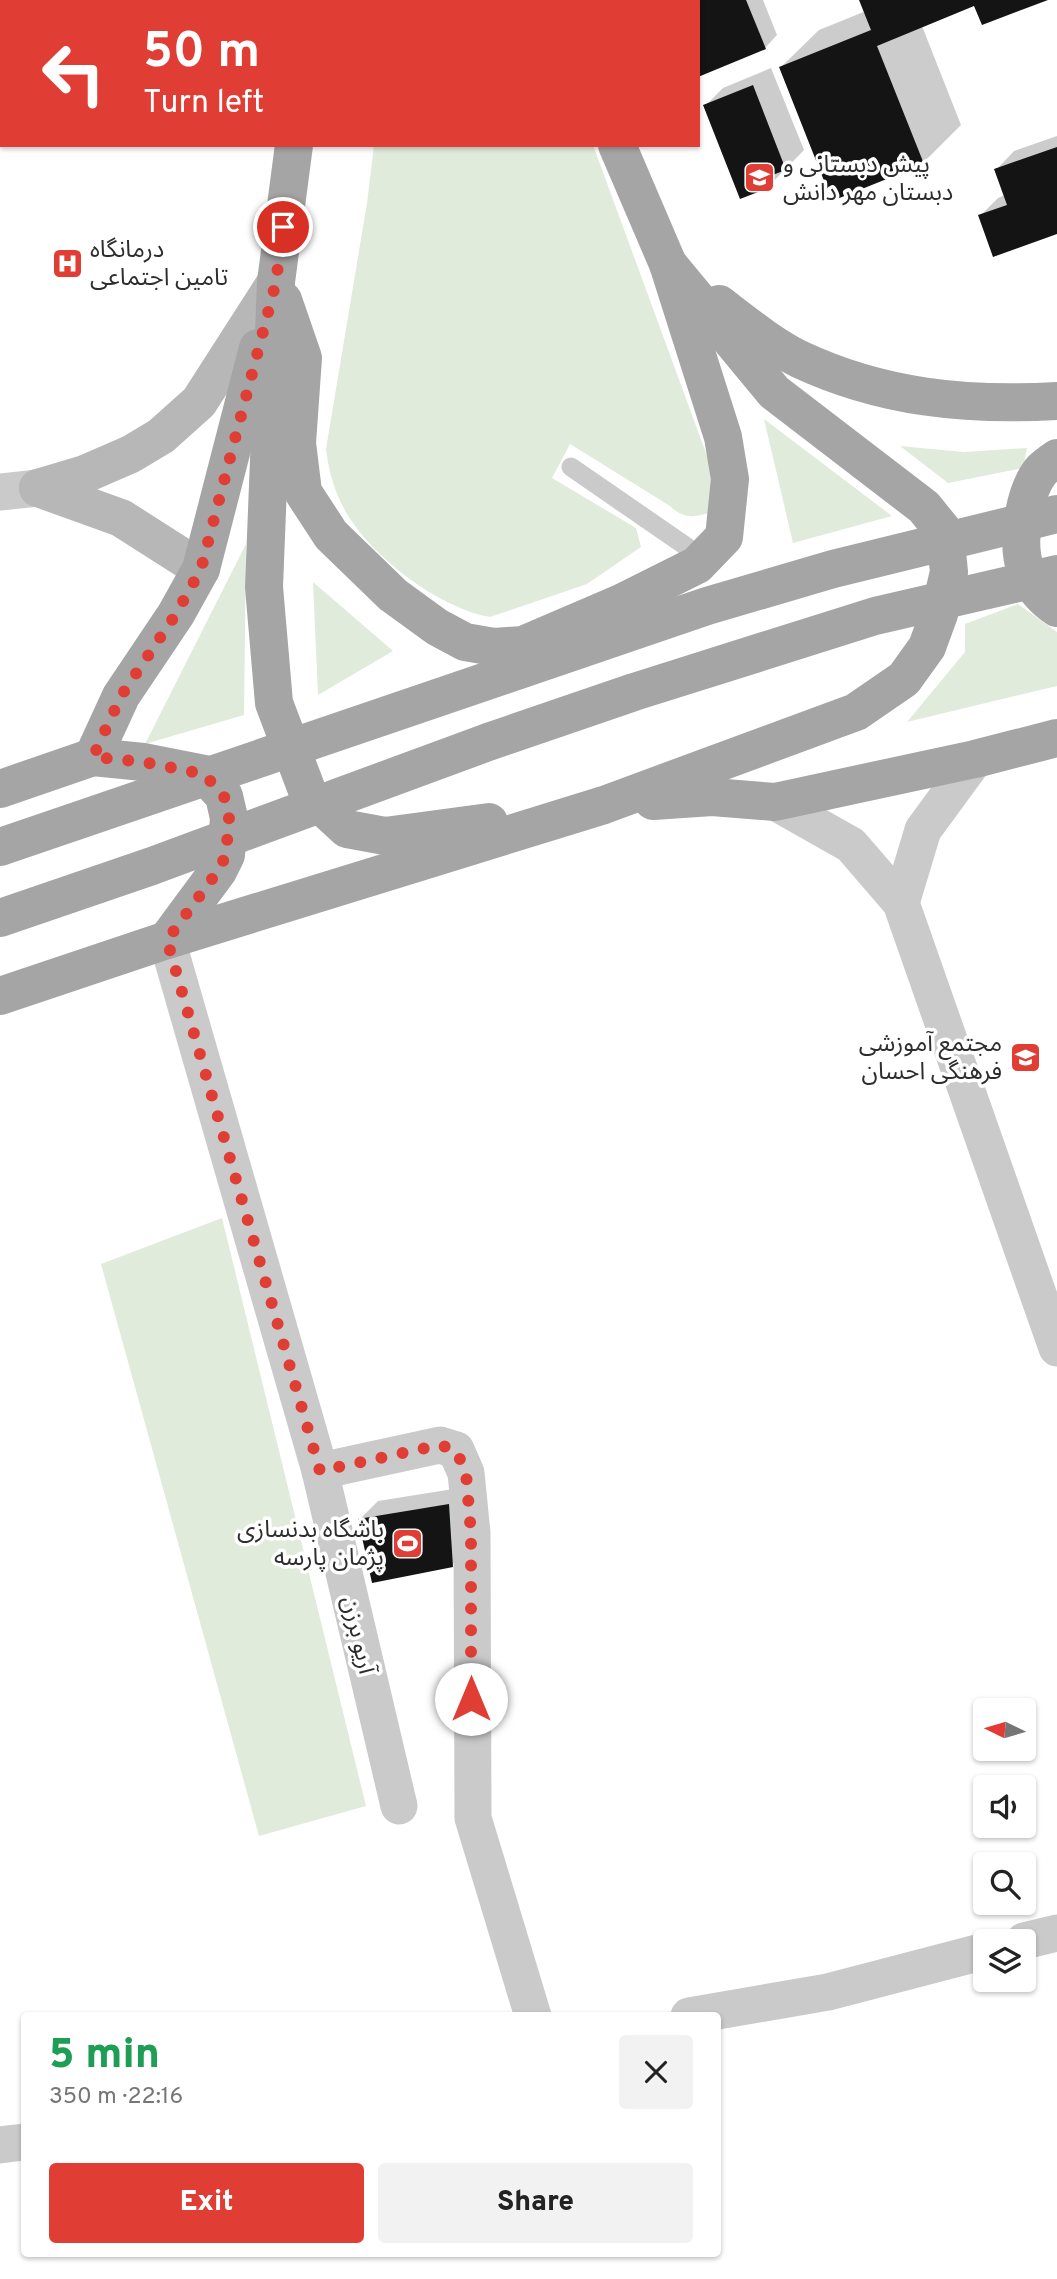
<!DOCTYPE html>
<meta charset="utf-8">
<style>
:root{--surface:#fff;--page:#f2f2f2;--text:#222;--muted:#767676;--accent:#e03e34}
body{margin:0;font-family:Overpass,"Noto Sans Arabic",sans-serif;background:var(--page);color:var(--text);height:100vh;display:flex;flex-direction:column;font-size:26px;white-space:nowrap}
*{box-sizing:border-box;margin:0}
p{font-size:23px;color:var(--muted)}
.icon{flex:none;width:38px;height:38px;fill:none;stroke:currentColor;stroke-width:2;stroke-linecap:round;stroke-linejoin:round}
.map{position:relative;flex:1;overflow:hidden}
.drawer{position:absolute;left:21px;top:2012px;width:700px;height:245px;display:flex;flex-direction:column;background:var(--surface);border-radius:7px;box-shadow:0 2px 5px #0004}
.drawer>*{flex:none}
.top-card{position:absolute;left:0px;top:0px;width:700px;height:147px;box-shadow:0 2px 5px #0004;background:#e03e34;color:#fff;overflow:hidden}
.needle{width:46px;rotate:275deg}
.tools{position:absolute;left:973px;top:1698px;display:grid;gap:14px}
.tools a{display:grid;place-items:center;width:63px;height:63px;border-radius:7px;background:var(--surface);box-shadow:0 2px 5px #0004;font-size:35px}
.pin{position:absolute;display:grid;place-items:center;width:60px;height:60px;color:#fff;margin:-30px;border:4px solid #fff;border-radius:50%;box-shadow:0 2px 7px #0007}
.me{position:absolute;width:77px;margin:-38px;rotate:0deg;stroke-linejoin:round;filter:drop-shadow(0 0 5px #0008)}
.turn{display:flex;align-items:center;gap:24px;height:147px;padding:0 28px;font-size:32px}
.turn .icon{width:91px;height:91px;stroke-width:2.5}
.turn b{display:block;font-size:49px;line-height:60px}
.round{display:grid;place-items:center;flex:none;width:74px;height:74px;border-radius:7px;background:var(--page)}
.head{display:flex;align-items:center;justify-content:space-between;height:119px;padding:0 28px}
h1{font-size:42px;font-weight:800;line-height:52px;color:#1e9e55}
.action{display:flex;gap:14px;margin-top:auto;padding:14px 28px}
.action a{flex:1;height:80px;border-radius:7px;background:var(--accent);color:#fff;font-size:28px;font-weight:800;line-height:80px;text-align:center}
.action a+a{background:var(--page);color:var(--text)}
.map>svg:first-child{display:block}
</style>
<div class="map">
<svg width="1057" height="2279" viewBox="0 0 1057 2279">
<rect width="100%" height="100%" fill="#fff"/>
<g fill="#e1ebdb">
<path d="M374,145H593L717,483L709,513C692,518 683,518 670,506L570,444L552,478L636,528L641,547L587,584L490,617C440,608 378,561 351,520C336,498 329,474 326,449L367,203Z"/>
<path d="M764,419L892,516L793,543Z"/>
<path d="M900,446L964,452L1027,448L1023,468L948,483Z"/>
<path d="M246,544L244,715L145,744Z"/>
<path d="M313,582L393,651L318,695Z"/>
<path d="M1018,604L1057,632V686L907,722L965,652V624Z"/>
<path d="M222,1218L366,1806L259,1836L101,1264Z"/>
</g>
<g fill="#0003">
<path d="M178,0H245L178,2Z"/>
<path d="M630,0H651L652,2H625Z"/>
<path d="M662,0H763L777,35L765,48L698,2Z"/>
<path d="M861,0H1044L975,3L922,26L961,125L923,163L781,67L819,30L866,11Z"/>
<path d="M771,68L804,150L770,185L705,106L723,88Z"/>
<path d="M1057,136V232L980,216L998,198L1005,195L996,170L1014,151Z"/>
<path d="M466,1487L470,1547L452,1565L360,1519L378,1501Z"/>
</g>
<g fill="#141414">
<path d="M698,0H746L766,49L698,77Z"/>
<path d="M859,0H1048L982,25L974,6L877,46L924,164L832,201L779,67L871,30Z"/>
<path d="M753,85L786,170L767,177L771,187L740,199L703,105Z"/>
<path d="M1057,147V234L993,257L978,215L1007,205L994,169Z"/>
<path d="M449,1504L453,1567L372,1583L358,1519Z"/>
</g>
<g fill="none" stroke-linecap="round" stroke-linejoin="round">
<path stroke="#cacaca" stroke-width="19" d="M571,467L687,547L697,565"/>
<g stroke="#cacaca" stroke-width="37">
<path d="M0,492L38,488"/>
<path d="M775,802L851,845L901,903L1057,1348"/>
<path d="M901,903L923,830L975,759"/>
<path d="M167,940L320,1471L399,1806"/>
<path d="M320,1471L440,1445L456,1450L466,1473L472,1533L473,1818L533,2016"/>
<path d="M1024,1941L1057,1933"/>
<path d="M689,2016L828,1992L985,1951"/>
<path d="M0,2145L24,2142"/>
</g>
<g stroke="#b7b7b7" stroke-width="38">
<path d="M38,488L85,474L131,454L161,436L199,402L276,282"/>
<path d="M38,488L121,518L201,569"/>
</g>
<g stroke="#a5a5a5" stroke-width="38">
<path d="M518,0L520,2"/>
<path d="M561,0V2"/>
<path d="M310,2V0"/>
<path d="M361,2L363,0"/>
<path d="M294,145L276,282L264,587L274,703L308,793L347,829L385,836L489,822"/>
<path d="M283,300L303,358L297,443L303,492L331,535L393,595L437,627L465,642L494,647L523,645L621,603L697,565L724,537L730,479L723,437L668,264L617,145"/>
<path d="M719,304C744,323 771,345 799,359C882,398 966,406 1057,401"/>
<path d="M1057,458C1052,462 1044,467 1040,472C1023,495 1016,545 1026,571C1032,586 1044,600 1057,608"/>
<path d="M93,757L143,762L204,774L224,796L229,818L226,855L218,871L167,940"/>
<path d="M0,789L93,757L121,696L176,614L201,569L258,348"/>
<path d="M653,801L712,797L775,802L975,759L1057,738"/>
<path d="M0,996L167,940L604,805L856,712L904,679L927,647L939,614L949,572L945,533L924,507L774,392L668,264"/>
</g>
<g stroke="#a5a5a5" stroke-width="38">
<path d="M0,847L707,606L833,569L1057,514"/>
<path d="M0,918L152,866L488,742L634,692L875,616L1057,574"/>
</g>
</g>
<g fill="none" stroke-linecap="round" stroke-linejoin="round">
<path stroke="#e03e34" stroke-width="12" stroke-dasharray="0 21.6" d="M283,227L276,282L201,569L176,614L121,696L93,757L143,762L204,774L224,796L229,818L226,855L218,871L167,940L320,1471L440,1445L456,1450L466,1473L471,1533V1699"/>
</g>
<defs>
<symbol id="school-square" viewBox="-11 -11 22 22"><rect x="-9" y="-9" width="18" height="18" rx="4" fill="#e03e34" stroke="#fff"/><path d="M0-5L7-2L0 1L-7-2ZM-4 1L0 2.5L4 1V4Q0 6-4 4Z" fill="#fff"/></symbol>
<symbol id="hospital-square" viewBox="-11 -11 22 22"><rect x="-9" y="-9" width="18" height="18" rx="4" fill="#e03e34" stroke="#fff"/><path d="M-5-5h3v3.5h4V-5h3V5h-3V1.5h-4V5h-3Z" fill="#fff"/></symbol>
<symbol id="stadium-square" viewBox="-11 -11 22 22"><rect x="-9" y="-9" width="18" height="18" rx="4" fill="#e03e34" stroke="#fff"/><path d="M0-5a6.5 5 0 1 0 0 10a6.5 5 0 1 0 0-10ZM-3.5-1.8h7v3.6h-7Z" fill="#fff"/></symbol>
</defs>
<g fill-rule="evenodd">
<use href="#school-square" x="742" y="160" width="35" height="35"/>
<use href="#hospital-square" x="50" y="246" width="35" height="35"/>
<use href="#school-square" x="1008" y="1040" width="35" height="35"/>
<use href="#stadium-square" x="390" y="1526" width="35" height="35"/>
</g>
<g text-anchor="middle" stroke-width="7" stroke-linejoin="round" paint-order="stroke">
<g font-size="24" fill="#2d2d2d" stroke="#fff" text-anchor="start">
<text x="783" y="172">پیش دبستانی و<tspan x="783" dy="28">دبستان مهر دانش</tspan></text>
<text x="90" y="257">درمانگاه<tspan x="90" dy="28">تامین اجتماعی</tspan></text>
<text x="1002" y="1051" text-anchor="end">مجتمع آموزشی<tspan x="1002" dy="28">فرهنگی احسان</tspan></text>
<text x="384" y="1537" text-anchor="end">باشگاه بدنسازی<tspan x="384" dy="28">پژمان پارسه</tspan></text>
</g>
<g font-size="24" fill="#2d2d2d" stroke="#fff">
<text transform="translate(359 1635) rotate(77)" y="8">آریو برزن</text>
</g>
</g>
</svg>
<div class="tools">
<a><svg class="needle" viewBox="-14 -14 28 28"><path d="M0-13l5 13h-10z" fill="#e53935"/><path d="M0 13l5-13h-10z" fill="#767676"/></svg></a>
<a><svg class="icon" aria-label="sound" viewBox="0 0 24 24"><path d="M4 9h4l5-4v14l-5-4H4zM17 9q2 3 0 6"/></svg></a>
<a><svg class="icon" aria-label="search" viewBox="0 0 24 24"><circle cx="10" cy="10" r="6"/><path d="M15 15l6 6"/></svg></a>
<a><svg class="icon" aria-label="layers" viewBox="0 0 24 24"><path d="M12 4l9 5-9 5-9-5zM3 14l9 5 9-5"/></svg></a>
</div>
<div class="pin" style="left:283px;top:227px;background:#d93025"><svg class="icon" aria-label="arrive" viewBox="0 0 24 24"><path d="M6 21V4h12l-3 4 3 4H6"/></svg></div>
<svg class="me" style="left:471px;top:1699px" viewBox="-20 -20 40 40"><circle r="19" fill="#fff"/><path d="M0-13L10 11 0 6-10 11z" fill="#e03e34"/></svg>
<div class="top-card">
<div class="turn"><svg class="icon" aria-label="left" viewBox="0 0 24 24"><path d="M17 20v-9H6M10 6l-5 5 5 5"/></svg><div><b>50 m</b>Turn left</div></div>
</div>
<section class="drawer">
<div class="head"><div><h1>5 min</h1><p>350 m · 22:16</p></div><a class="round"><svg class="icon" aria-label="close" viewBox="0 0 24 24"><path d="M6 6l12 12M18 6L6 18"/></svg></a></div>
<div class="action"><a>Exit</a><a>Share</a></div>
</section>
</div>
